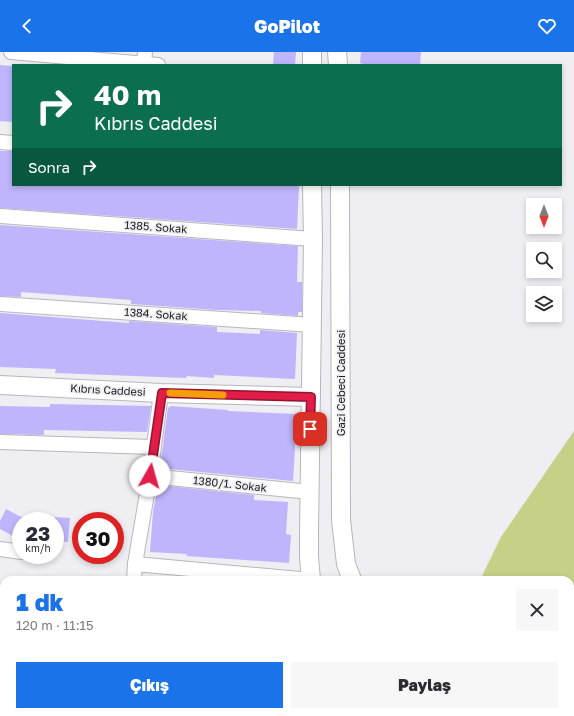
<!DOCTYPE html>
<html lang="tr">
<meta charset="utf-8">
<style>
:root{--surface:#fff;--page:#f7f7f7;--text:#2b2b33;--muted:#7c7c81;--accent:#1a73e8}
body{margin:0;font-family:"Golos Text",sans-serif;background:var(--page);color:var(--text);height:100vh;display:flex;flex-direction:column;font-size:15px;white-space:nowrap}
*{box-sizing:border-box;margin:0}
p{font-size:13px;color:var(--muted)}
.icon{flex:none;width:22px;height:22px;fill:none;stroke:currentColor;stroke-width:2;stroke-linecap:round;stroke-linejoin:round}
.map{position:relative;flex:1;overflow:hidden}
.drawer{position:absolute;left:0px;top:524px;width:574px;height:140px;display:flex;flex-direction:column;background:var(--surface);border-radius:12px 12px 0 0;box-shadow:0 2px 6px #0003}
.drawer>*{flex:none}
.banner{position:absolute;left:12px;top:12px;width:550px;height:122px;border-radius:0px;box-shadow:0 2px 6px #0003;background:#0b6e4f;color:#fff;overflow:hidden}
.needle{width:26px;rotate:180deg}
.fabs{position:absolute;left:526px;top:146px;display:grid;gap:8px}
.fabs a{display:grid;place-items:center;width:36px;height:36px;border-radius:0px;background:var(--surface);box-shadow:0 2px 6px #0003;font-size:20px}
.speed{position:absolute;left:12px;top:460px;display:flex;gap:8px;font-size:20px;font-weight:700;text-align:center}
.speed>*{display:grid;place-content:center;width:52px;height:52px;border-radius:50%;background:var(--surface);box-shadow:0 2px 6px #0003;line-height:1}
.speed small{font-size:10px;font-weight:400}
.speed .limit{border:6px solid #d22;background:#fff;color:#111}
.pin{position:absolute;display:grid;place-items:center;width:34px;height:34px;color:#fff;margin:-17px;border-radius:8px;box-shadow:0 2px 6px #0006}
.me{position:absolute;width:44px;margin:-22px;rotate:7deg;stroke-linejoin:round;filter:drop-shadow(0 0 3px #0008)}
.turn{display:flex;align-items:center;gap:14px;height:84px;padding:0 16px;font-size:18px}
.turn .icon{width:52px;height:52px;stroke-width:2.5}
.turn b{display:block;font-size:28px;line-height:34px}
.then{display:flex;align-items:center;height:38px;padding:0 16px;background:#0003;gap:8px;font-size:15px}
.round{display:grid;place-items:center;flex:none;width:42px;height:42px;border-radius:0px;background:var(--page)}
.headline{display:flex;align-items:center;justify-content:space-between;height:68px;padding:0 16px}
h1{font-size:24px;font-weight:800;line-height:30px;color:var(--accent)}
.primary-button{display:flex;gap:8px;margin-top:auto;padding:8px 16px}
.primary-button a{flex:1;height:46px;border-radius:0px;background:var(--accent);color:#fff;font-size:16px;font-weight:800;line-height:46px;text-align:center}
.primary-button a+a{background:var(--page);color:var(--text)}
header{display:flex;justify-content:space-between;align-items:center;height:52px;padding:0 16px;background:var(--accent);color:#fff;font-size:18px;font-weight:800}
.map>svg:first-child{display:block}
</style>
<header><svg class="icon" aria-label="back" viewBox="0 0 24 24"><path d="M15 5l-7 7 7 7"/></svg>GoPilot<svg class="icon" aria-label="heart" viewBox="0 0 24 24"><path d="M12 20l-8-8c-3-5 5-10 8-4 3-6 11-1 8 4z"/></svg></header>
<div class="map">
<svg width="574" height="664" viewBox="0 0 574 664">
<rect width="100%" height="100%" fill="#eeeef3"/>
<path fill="#c8d087" d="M574,379V597L570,596V528H480L501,485Z"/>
<g fill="#beb5fc">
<path d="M274,0H296L295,13L273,12Z"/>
<path d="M361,0H421L420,13H364V12L360,11Z"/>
<path d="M0,13L13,14V70L0,69Z"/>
<path d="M0,99H13V133H299L297,177L0,156Z"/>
<path d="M0,173L298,194L297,230H302V260H298V264L261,261V259L218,258L131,252V248L21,240V245L0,244Z"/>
<path d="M0,261L129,271V269L217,275V280L260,282V278L297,281L295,327L214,323V326L187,324L186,326L55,321L56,317L0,315Z"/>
<path d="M50,352L151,354L147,380L44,378V383L0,382V354L50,355Z"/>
<path d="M170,354L228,358V359L297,362L293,429L160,416L168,355L170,356Z"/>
<path d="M158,433L254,443V448L288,450L286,482L291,483L289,511L186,504L187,502L150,500L153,460Z"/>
<path d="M6,457L25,467L24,469H21V474L15,485L0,477V469Z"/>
<path d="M55,465L70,466L68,490L55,489Z"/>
</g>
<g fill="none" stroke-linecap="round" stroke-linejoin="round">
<defs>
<g id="minor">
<path d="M11,0L158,13"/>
<path d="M144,12L145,0"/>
<path d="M0,90L13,91"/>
<path d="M0,164L313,187"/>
<path d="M0,252L312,273"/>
<path d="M0,390L153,395"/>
<path d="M150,424L310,440"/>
<path d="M0,497L21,500"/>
<path d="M135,512L311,528"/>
<path d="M134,528L135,512L150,424L161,341"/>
<path d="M0,589H4"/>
<path d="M126,664L127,660"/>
</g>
<g id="major">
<path d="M337,0L338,13"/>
<path d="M312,13V0"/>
<path d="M340,133L341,468L346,512L352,528"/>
<path d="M0,333L161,341L311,345"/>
<path d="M311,528L309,505V482L313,187L312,133"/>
<path d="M570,611L574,612"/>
<path d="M570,638L574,639"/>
<path d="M325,664L326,660"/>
<path d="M348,664L350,660"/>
</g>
</defs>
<use href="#minor" stroke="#b7b6bc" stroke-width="16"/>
<use href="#major" stroke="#b7b6bc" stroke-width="20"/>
<use href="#minor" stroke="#fff" stroke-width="14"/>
<use href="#major" stroke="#fff" stroke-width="18"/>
</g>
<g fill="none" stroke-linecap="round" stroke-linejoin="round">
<defs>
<path id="route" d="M150,424L162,341L311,345L310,377"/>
</defs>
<use href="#route" stroke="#92132f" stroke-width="10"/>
<use href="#route" stroke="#e11d48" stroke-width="7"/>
<path stroke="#f59e0b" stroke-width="7" d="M170,341L223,343"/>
</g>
<g text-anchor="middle" stroke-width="3.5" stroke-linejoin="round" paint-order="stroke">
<g font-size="11" fill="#1d1d1f" stroke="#eeeef3">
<text transform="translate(156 175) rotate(4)" y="4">1385. Sokak</text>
<text transform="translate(156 262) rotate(4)" y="4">1384. Sokak</text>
<text transform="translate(341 331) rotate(-90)" y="4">Gazi Cebeci Caddesi</text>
<text transform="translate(108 338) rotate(3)" y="4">Kıbrıs Caddesi</text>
<text transform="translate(230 432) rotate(6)" y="4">1380/1. Sokak</text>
</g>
</g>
</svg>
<div class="fabs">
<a><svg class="needle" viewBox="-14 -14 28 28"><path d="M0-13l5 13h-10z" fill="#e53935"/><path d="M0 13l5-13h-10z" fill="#7c7c81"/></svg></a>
<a><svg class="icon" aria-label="search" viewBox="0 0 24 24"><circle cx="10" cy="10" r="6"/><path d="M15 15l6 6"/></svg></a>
<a><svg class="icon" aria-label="layers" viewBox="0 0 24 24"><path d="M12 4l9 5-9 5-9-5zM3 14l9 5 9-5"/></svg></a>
</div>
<div class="speed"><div>23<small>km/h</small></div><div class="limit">30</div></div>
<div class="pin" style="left:310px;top:377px;background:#d93025"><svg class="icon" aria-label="arrive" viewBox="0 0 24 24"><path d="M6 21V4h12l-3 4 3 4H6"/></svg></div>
<svg class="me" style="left:150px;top:424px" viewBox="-20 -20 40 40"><circle r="19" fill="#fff"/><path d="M0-13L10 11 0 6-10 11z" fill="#e11d48"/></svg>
<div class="banner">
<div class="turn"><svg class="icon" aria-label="right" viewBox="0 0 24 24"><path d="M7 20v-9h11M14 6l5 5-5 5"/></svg><div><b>40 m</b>Kıbrıs Caddesi</div></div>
<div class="then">Sonra<svg class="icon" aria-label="right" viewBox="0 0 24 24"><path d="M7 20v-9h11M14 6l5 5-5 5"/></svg></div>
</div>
<section class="drawer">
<div class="headline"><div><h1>1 dk</h1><p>120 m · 11:15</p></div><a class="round"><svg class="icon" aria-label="close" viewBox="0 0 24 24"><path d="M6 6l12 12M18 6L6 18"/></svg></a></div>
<div class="primary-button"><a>Çıkış</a><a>Paylaş</a></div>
</section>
</div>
